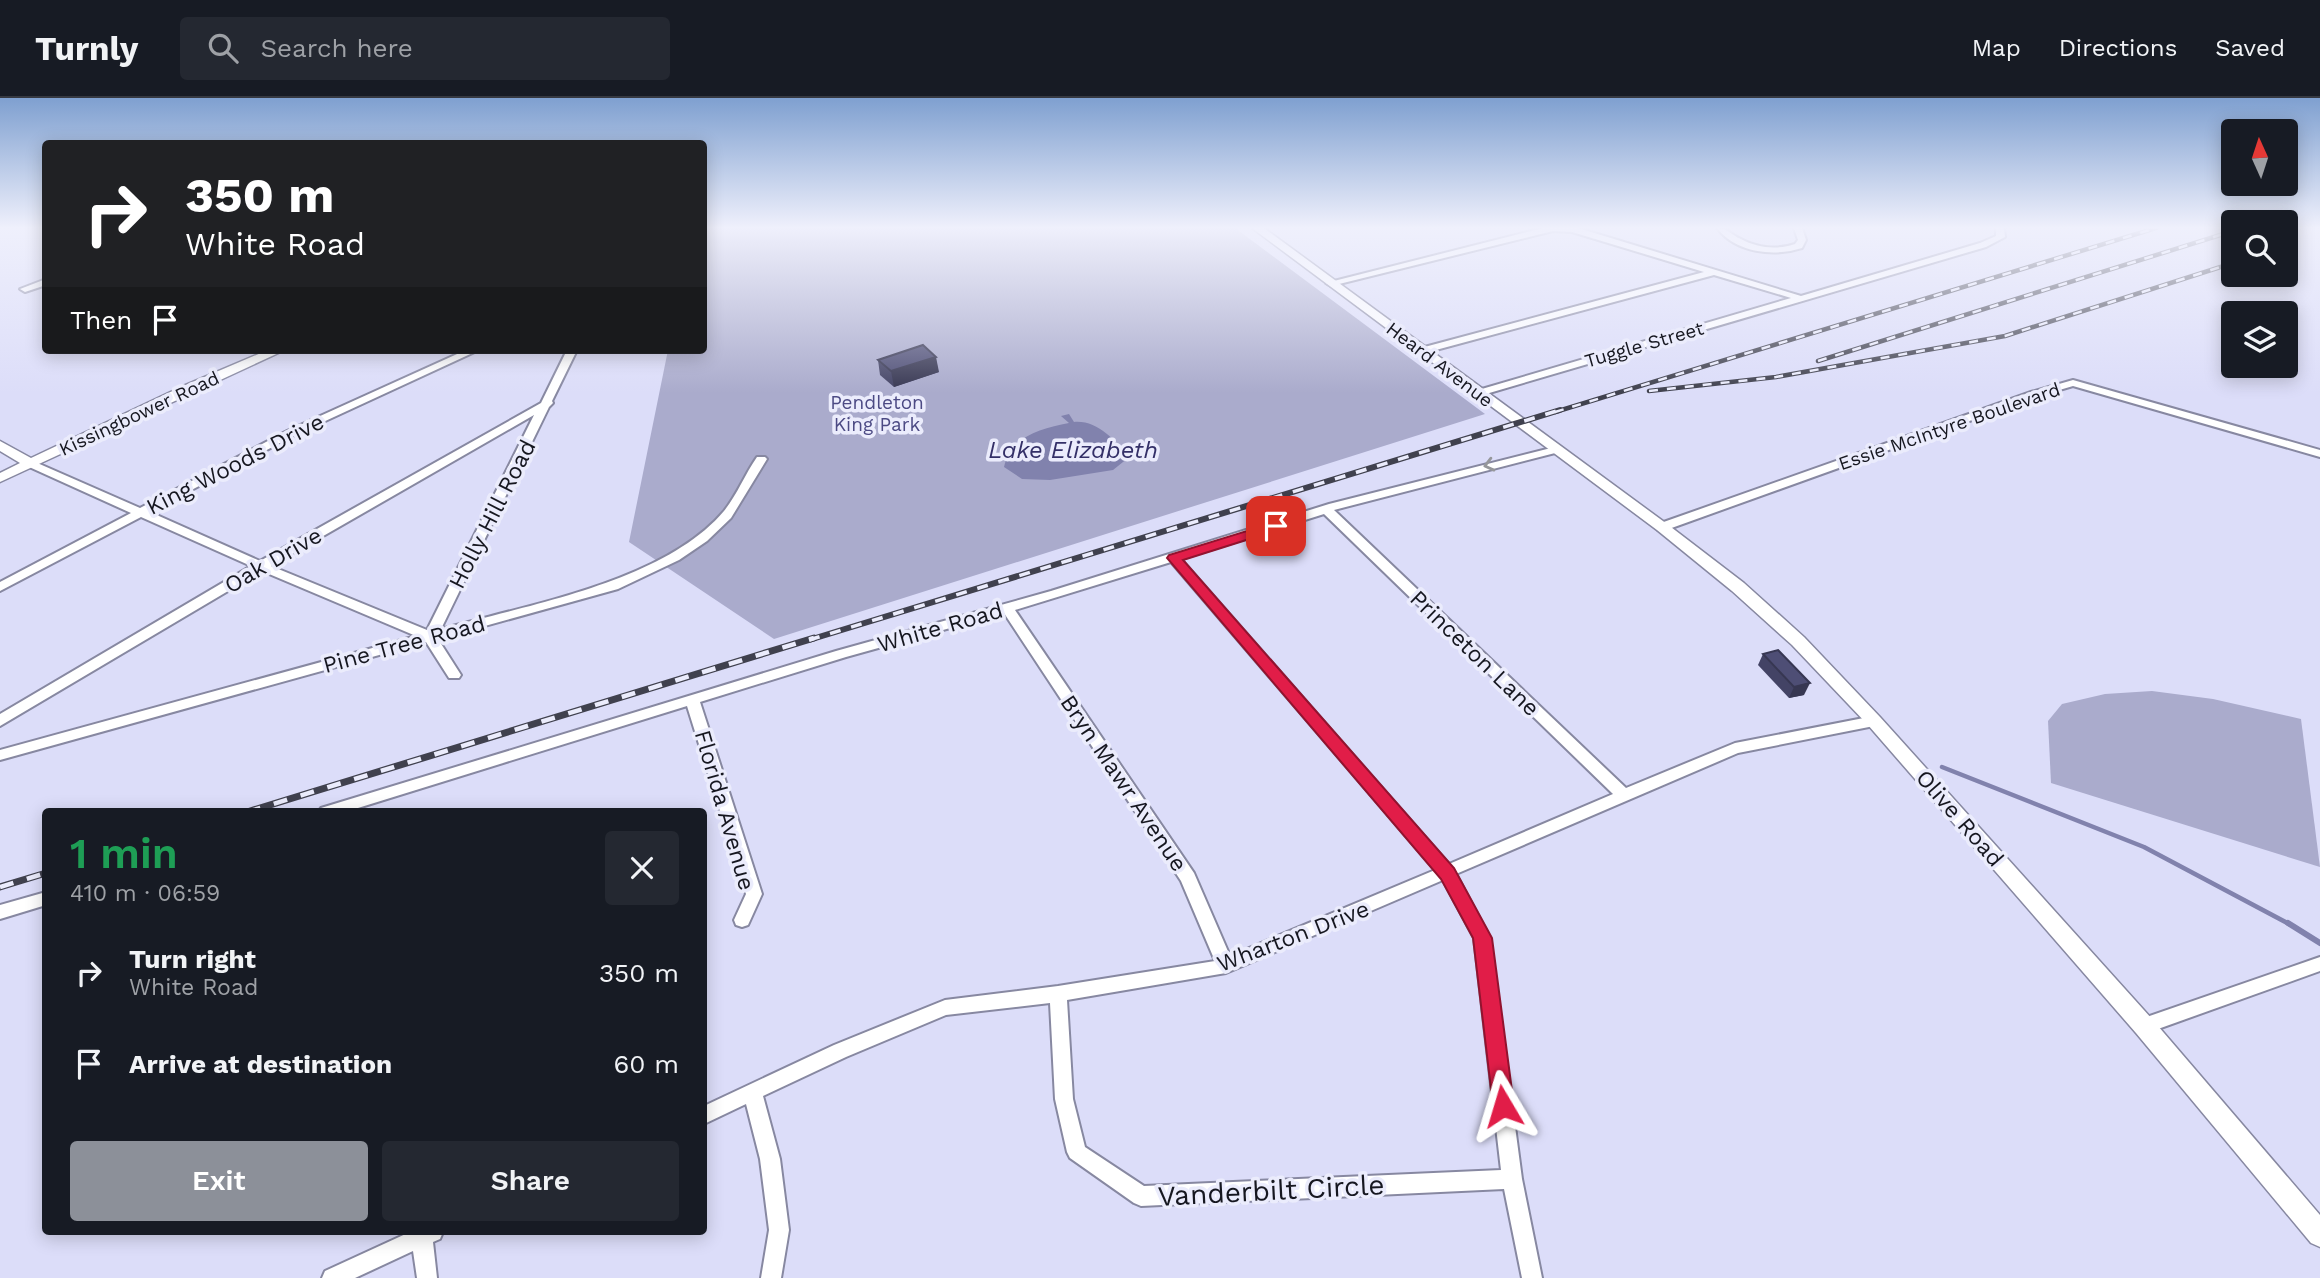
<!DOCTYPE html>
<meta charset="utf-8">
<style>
:root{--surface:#171b24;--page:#242831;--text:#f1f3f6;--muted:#9ea1a6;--line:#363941;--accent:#8c9099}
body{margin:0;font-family:"Work Sans",sans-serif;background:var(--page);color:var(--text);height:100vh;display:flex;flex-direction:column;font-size:26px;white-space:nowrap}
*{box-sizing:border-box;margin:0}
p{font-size:23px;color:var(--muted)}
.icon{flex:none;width:38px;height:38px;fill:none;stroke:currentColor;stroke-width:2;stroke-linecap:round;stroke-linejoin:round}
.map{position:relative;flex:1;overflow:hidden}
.side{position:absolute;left:42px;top:710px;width:665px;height:427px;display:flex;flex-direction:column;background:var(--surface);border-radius:7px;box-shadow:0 4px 18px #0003}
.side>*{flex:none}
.hud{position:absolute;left:42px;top:42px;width:665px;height:214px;border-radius:7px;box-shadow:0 4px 18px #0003;background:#202124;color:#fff;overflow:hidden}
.needle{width:46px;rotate:357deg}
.buttons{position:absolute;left:2221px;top:21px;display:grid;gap:14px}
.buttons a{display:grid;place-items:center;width:77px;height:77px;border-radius:7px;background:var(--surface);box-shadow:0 4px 18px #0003;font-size:35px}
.pin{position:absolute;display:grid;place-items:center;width:60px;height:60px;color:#fff;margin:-30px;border-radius:14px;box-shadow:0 4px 10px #0006}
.me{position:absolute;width:77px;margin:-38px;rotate:353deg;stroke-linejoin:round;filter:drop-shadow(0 0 5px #0008)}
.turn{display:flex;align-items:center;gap:24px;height:147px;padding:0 28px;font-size:32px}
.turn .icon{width:91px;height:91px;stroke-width:2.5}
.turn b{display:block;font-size:49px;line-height:60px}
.then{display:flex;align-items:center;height:66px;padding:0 28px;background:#0003;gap:14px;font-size:26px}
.round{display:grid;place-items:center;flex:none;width:74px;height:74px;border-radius:7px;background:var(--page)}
.head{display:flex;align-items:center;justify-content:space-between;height:119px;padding:0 28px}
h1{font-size:42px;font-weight:600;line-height:52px;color:#1e9e55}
.button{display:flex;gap:14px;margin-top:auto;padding:14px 28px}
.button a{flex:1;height:80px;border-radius:7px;background:var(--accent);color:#fff;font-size:28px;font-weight:600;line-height:80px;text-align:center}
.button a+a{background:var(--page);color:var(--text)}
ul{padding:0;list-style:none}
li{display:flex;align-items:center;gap:21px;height:91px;padding:0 28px}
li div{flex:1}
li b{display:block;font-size:26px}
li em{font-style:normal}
header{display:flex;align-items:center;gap:42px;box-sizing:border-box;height:98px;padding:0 35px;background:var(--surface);border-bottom:2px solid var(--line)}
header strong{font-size:33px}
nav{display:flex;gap:38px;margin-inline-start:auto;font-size:24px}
.search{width:490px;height:63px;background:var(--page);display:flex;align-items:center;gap:18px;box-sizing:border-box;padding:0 24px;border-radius:7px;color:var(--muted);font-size:26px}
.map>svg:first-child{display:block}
</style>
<header>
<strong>Turnly</strong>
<div class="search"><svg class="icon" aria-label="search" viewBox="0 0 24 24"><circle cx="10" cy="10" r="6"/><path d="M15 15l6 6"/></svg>Search here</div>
<nav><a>Map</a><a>Directions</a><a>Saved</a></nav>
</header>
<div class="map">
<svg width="2320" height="1180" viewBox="0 0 2320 1180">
<rect width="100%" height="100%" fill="#dcddf9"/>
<g fill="#aaabcc">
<path d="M704,130H1235L1485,316L774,541L629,444L668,252H704Z"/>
<path d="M2152,593L2213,601L2301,621L2320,769L2051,685L2048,623L2062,606L2105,596Z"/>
</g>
<path fill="#8182ad" d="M1069,316L1074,324C1097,322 1116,342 1128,360L1113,372L1050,382L1022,381L1004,369C1011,338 1040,331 1069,325L1061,318Z"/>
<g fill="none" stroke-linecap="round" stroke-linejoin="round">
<path stroke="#8182ad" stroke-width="4.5" d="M1942,669L2144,749L2291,827"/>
<path stroke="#8182ad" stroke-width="6" d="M2288,825L2320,845"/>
<defs>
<g id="minor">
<path d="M1543,130H1578L1801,198L1980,145L1996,138V130H2004L2005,139L1986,149L1479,298L1474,295L1475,293L1791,200L1714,177L1421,256L1416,253L1417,251L1704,174L1572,134L1553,133L1331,188L1326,185Z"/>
<path d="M1717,130C1728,130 1731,137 1741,141C1757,150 1778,152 1795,146L1798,142L1794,130H1802L1806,142L1802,150C1774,159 1736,155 1717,130Z"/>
<path d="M46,181V187L25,194L20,191Z"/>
<path d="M466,252H479L295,337L150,414L260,463L541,305L567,252H577L552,303L553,305L549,309L441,531C527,507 664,484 724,413C737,397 745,376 757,359H765L767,361L731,420L707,443L679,462L618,491L438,541L461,577L459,580H449L426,544L0,662V652L416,538L262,473L0,628V616L251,468L141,419L0,493V484L131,415L27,368V364H35L140,410L287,333ZM534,317L427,532L271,468Z"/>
<path d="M2073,282L2320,352V359L2073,288L2039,298L1666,432H1658L1656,429L1658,426L2031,294Z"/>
<path d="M1555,349L1559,350V354L1334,412L1626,690L1735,645L1874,618L1881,623L1874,628L1738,655L1456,776L1490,840L1522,1081L1542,1180H1522L1504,1091L1141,1108L1134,1105L1070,1060L1067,1054L1055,1001L1050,905L946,917L846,959L763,998L780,1061L789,1132L781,1180H761L769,1132L760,1061L746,1006L704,1026V1008L834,947L945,902L1058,888L1215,863L1181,783L1004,515L846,559L700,604L762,796L748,827L742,829L736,827L734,822L746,796L687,608L345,714H318L321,710L836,553L1051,493L1329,406ZM1324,416L1613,696L1449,766L1181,461ZM1171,464L1435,772L1230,858L1194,775L1015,512ZM1443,782L1474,840L1501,1072L1144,1088L1085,1049L1073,1001L1067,902L1226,875Z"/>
<path d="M46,794V807L0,821V807Z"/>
<path d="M2320,859V873L2144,936L2138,934L2135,928L2138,922Z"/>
<path d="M410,1134H443L440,1141L433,1144L437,1180H417L413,1153L355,1180H322L325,1173Z"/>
</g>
<g id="tertiary">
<path d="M1252,130H1264L1667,426L1744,485L1804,539L1880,619L2152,921L2320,1117V1149L2311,1145L2136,935L1868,627L1792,547L1732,493L1657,432Z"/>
<path d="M268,252H285L0,384V375L20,365L0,353V343L31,360L181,289Z"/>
</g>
</defs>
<use href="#minor" stroke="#8788a1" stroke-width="4"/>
<use href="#tertiary" stroke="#8788a1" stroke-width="3"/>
<use href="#minor" fill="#fff" fill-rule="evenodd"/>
<use href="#tertiary" fill="#fff" fill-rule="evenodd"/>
<defs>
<g id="rail-far2">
<path d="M2286,148L2294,145"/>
<path d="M1818,263L2233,133"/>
<path d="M1649,293L1776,279L2005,238L2233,165"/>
<path d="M1555,314L2156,130"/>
</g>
<path id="rail-far1" d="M809,542L1560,312"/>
<g id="rail">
<path d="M247,714L814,540"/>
<path d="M0,789L46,775"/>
</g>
</defs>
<use href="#rail-far2" stroke="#40414e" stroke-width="4.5"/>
<use href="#rail-far1" stroke="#40414e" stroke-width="6"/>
<use href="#rail" stroke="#40414e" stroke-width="7"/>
<use href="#rail-far2" stroke="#ebecfc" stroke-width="2.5" stroke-dasharray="9" stroke-linecap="butt"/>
<use href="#rail-far1" stroke="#ebecfc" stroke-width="3.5" stroke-dasharray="11" stroke-linecap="butt"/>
<use href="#rail" stroke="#ebecfc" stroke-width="4.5" stroke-dasharray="14" stroke-linecap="butt"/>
</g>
<g fill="#434365">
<path d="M878,262L939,274L894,289L880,277Z"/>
<path d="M1763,556L1804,597L1789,600L1758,567Z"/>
</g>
<g fill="#373752">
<path d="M936,259L939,274L894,289L891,273Z"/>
<path d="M1810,585L1804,597L1789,600L1794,589Z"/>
</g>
<g fill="#4e4e75" stroke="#373752" stroke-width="2">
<path d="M923,247L936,259L891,273L878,262Z"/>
<path d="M1778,552L1810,585L1794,589L1763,556Z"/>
</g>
<defs><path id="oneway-chevron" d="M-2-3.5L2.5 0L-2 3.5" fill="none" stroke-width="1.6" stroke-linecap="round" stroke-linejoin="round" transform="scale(1.75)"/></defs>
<use stroke="#96979b" href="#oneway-chevron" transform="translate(1489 367) rotate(166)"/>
<linearGradient id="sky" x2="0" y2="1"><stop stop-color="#7fa0d0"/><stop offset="0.44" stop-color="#eff0fc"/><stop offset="1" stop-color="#eff0fc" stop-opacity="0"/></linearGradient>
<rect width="2320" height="295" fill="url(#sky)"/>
<path fill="#e11d48" stroke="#92132f" stroke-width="2" d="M1276,424L1281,425V431L1183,462L1454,770L1492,840L1514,1008L1511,1015L1503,1018L1496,1015L1493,1008L1473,840L1441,781L1167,460L1169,457Z"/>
<g text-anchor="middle" stroke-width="7" stroke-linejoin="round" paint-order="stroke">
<g font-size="19" fill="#161720" stroke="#ebecfc">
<text transform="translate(1644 246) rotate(-16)" y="7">Tuggle Street</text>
<text transform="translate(1440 266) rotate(37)" y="7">Heard Avenue</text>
<text transform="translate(139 315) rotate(-25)" y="7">Kissingbower Road</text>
<text transform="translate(1949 328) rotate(-19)" y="7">Essie McIntyre Boulevard</text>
</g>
<g font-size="19" fill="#4c4a84" stroke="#ebecfc">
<text x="877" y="311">Pendleton<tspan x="877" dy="22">King Park</tspan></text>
</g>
<g font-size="23" fill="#161720" stroke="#ebecfc">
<text transform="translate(235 366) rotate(-27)" y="8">King Woods Drive</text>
<text transform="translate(492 416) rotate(-63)" y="8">Holly Hill Road</text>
<text transform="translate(273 462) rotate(-30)" y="8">Oak Drive</text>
<text transform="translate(940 529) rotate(-16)" y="8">White Road</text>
<text transform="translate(404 546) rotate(-15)" y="8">Pine Tree Road</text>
<text transform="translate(1475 555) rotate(44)" y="8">Princeton Lane</text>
<text transform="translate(1124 685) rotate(56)" y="8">Bryn Mawr Avenue</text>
<text transform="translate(725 712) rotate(74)" y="8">Florida Avenue</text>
<text transform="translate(1960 720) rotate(49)" y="8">Olive Road</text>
<text transform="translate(1293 838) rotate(-21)" y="8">Wharton Drive</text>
</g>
<g font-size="24" font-style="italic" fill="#343068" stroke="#ebecfc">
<text x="1073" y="360">Lake Elizabeth</text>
</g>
<g font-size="28" fill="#161720" stroke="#ebecfc">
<text transform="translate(1271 1092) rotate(-3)" y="10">Vanderbilt Circle</text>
</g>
</g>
</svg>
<div class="buttons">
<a><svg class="needle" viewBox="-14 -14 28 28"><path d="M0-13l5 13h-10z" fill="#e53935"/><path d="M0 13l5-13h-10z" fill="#9ea1a6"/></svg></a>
<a><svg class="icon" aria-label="search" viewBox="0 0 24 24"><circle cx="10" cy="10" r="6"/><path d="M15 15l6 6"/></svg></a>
<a><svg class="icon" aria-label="layers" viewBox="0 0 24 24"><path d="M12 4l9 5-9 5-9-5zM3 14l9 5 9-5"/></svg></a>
</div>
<div class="pin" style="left:1276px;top:428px;background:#d93025"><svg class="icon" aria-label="arrive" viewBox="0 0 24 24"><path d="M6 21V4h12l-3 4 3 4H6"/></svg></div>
<svg class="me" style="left:1503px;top:1008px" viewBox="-20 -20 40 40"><path d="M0-17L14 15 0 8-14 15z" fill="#e11d48" stroke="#fff" stroke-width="4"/></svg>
<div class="hud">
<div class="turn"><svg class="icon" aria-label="right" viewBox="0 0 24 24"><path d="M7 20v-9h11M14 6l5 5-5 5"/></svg><div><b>350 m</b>White Road</div></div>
<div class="then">Then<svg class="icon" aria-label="arrive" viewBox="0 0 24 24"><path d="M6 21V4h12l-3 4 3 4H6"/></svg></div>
</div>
<section class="side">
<div class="head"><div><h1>1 min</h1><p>410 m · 06:59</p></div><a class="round"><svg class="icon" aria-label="close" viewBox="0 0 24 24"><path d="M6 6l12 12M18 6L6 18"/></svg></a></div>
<ul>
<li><svg class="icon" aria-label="right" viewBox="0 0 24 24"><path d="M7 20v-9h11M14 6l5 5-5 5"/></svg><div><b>Turn right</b><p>White Road</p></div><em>350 m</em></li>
<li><svg class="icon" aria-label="arrive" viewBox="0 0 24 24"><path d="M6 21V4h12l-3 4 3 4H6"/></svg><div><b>Arrive at destination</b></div><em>60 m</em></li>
</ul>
<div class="button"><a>Exit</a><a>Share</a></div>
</section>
</div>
